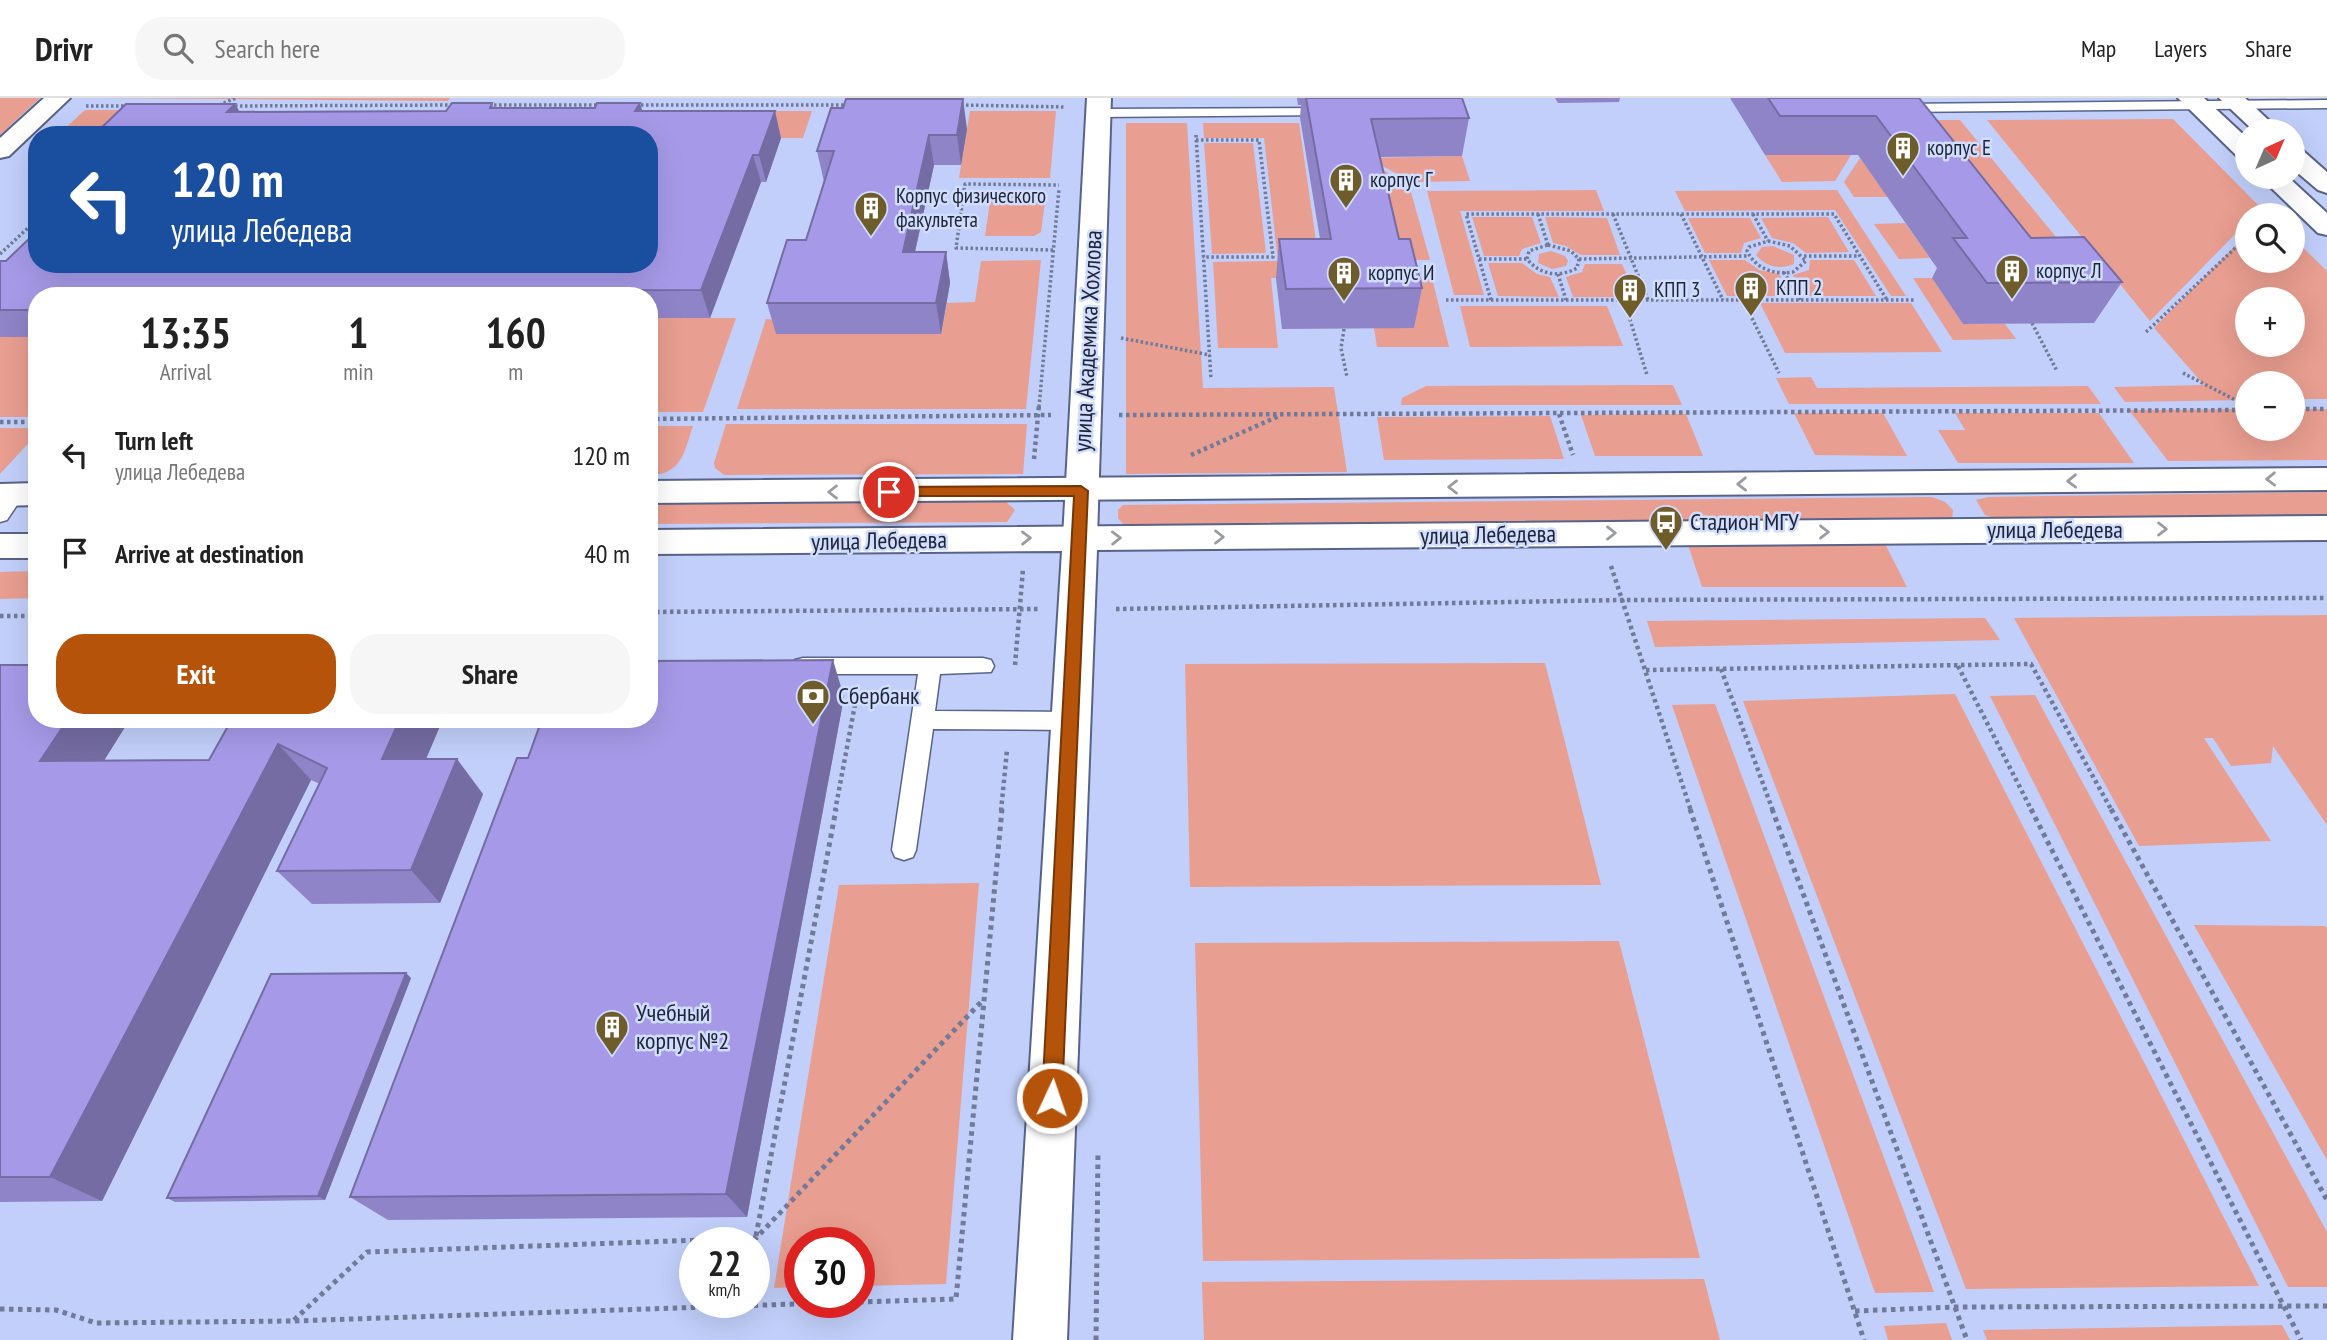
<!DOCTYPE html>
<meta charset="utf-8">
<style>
:root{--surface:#fff;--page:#f6f6f6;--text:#222;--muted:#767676;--line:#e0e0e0;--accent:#b45309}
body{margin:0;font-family:"PT Sans Narrow",sans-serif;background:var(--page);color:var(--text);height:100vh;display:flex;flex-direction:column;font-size:26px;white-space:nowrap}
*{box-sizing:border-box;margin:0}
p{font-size:23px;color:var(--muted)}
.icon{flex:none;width:38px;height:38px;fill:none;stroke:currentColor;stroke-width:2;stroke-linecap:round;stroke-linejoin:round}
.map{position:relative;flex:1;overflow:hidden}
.sheet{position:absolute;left:28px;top:189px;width:630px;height:441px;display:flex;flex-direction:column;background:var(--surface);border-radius:28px;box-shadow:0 7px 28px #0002}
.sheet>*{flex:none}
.guide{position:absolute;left:28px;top:28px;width:630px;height:147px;border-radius:28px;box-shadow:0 7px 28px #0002;background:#1a4fa0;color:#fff;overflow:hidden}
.needle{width:46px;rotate:44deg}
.tools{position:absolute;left:2235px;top:21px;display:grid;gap:14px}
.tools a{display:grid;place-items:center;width:70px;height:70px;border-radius:50%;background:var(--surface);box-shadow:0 7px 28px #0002;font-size:35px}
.speed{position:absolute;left:679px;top:1129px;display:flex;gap:14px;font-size:35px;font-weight:700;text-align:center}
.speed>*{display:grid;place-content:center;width:91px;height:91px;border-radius:50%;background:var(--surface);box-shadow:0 7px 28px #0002;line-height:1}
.speed small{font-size:18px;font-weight:400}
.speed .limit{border:10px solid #d22;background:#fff;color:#111}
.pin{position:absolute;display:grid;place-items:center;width:60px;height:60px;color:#fff;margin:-30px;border:4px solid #fff;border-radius:50%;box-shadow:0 2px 7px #0007}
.me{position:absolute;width:77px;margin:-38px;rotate:3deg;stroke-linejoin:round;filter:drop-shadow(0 0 5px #0008)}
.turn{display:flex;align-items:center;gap:24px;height:147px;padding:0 28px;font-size:32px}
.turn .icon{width:91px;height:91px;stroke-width:2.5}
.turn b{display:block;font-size:49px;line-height:60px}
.eta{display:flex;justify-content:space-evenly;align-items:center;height:119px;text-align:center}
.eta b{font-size:42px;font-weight:800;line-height:49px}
.primary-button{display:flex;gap:14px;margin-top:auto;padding:14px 28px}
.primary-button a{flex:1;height:80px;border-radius:28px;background:var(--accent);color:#fff;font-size:28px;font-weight:800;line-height:80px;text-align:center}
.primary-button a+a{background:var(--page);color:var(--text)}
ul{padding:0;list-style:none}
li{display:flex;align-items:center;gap:21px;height:98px;padding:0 28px}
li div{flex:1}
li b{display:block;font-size:26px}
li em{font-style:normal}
header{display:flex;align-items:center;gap:42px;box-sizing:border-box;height:98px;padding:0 35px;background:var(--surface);border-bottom:2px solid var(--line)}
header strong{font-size:33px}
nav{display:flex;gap:38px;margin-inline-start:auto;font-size:24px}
.search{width:490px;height:63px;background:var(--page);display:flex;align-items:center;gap:18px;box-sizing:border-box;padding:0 24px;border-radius:28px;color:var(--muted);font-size:26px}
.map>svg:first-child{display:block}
</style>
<header>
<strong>Drivr</strong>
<div class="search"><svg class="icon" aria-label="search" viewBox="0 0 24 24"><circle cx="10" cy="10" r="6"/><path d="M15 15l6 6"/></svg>Search here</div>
<nav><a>Map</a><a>Layers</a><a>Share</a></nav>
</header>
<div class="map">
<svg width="2327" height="1242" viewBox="0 0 2327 1242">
<rect width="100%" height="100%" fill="#c1cffa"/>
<g fill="#e89e90" fill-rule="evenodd">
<path d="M0,0H40L0,37Z"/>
<path d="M98,0H450L448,3Z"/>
<path d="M85,12H150L126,37H58Z"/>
<path d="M693,13H812L803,40H681Z"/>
<path d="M970,13H1056L1050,80H959Z"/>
<path d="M2173,21L2261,110L2254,117H2247V124L2150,223L1987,22Z"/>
<path d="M1892,22H1960L2088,178H1993Z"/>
<path d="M1126,25H1187L1203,290L1334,289L1347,374L1126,376Z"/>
<path d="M1203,25H1299L1319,163L1341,179L1271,180L1278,250H1218L1213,164L1278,163L1264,40H1204Z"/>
<path d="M1204,45H1253L1266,155L1212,156Z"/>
<path d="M1765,57H1851L1835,83L1782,84Z"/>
<path d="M1462,58L1470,83L1412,84L1368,60Z"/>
<path d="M1860,60L1888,99H1854L1844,84Z"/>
<path d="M1366,62L1409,87L1430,162H1388Z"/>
<path d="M1596,92L1604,113H1460L1484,197H1454L1427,93Z"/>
<path d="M1837,92L1906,198H1891L1835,112L1685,113L1675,93Z"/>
<path d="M995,95L1046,96L1041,134L1034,138H985L991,97Z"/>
<path d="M1472,119H1532L1541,145L1522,151L1519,158H1484Z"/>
<path d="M1545,119L1607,120L1620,157H1581L1566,148L1553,145Z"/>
<path d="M1828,119L1849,154L1806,155L1793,145L1772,140L1761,120Z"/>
<path d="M1688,120H1750L1761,140L1744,145L1741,155H1705Z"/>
<path d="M1905,125L1930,160L1899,161L1874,126Z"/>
<path d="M2247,136V163H2292L2293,140L2327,173V301H2293L2292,285H2247V302L2125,304L2114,289L2204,287L2154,230ZM2247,201H2292V247H2247Z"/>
<path d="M1773,148L1794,157V166C1780,172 1766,169 1756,157L1762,149Z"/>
<path d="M1551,153L1565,158L1568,163L1566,168L1552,171L1538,165L1539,156Z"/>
<path d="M1041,162L1026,311H737L766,221L780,222L776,236H941L947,205L975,204L981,163Z"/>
<path d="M1709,162H1745L1759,172L1779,176L1791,198H1727Z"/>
<path d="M1810,162H1854L1876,198H1805L1793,177L1809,172Z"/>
<path d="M1488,165H1522L1537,176L1550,179L1559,199L1498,198Z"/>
<path d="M1585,166H1622L1637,199H1573L1566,179L1582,174Z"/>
<path d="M1432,180L1449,249H1377L1374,230L1403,181Z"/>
<path d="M1913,180H1932L1963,226H2005L2016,241L1953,242Z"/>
<path d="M1760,205H1911L1942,254L1785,255Z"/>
<path d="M1460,208H1607L1623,248L1470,249Z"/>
<path d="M649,220H736L703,314H649Z"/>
<rect x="0" y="239" width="37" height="80"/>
<path d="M1811,279L1817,290L2088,288L2101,306H1789L1776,280Z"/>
<path d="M1673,287L1682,307H1401L1402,300L1426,288Z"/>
<path d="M2247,311V331H2292L2293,311H2327V362L2168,363L2129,312Z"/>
<path d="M1794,315H1883L1907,358L1815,357Z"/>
<path d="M1955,315H2099L2134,365H1958L1938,332H1965Z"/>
<path d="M1686,316L1703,358H1595L1581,317Z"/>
<path d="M1550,318L1564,361L1384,362L1377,319Z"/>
<path d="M726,326H1027L1023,376L724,377L715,370L714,365Z"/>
<path d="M649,328H693C684,354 682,377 649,377Z"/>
<path d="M0,330H37V336L0,376Z"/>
<path d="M2327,394V417L1999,421L1985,417L1976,402L1988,399Z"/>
<path d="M1932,399L1945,404L1953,412L1952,423L1124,427L1118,420V412L1123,407Z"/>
<path d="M1004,402L1015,412L1007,424L649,426V404Z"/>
<path d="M1884,444L1907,489H1702L1688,447Z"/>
<path d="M37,473V500L0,501V474Z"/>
<path d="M2327,517V727L2273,648L2271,665L2231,668L2213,640H2204L2271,743L2139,748L2014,520Z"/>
<path d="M1985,520L2000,542L1655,549L1647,523Z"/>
<path d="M1545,565L1601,787L1190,789L1185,566Z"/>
<path d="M1955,596L2259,1188L1966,1191L1743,603Z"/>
<path d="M2035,597L2327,1134V1189H2288L1990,598Z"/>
<path d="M1715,606L1934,1194L1875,1195L1672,607Z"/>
<path d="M979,785L946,1186L859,1188V1144H800V1189L774,1190L839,787Z"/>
<path d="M2194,827L2325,828L2327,830V1062Z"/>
<path d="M1619,843L1700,1160L1203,1163L1195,845Z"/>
<path d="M1704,1181L1720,1242H1204L1202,1184Z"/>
<path d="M1946,1225L1952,1242H1888L1884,1228Z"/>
<path d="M2282,1227L2290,1242H1987L1983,1232Z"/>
</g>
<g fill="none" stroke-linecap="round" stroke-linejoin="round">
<defs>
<g id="lane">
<path d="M2327,2V10L1896,14L1889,10L1896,6Z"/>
<path d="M1329,10L1334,11V17L1098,19L1091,15L1098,11Z"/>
<path d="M5,389L12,391L17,407L7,422L0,424V391Z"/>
<path d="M803,560H983L991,562L994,568L991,574L940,576L935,613L1071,614L1079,617L1082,623L1079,629L1071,632L933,631L916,752L913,759L904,762L895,759L892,752L918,576H803L795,574L792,568L795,562Z"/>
</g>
<g id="street">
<path d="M44,0H70L9,58L0,60V40Z"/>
<path d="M2178,0H2204L2247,40V61L2238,59Z"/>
<path d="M2219,0H2245L2280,33H2254Z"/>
<path d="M2292,49L2301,51L2327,74V95L2318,92L2292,70Z"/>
<path d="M2260,79H2288L2327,115V137L2318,135Z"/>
<path d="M2327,370V392L649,405V383Z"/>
<path d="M37,385V407L0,408V386Z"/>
<path d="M2327,418V442L1097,452L1067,1242H1013L1062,453L649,456V432Z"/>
<rect x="0" y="436" width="37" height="24"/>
</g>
<path id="secondary" d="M1087,0H1111L1097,440L1092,448L1080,452L1068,448L1063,440Z"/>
</defs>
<use href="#lane" stroke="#586389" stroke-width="3"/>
<use href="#street" stroke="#586389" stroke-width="4"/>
<use href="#secondary" stroke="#586389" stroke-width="4"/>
<g stroke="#717a98" stroke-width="3.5" stroke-dasharray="2.5 2.5" stroke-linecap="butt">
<path d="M219,7L236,0"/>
<path d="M489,7H599"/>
<path d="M636,7H847"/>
<path d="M961,7L1066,9"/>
<path d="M86,8H130"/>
<path d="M230,8L455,7"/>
<path d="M1196,37L1211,281"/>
<path d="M1196,42H1259L1273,159H1203"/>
<path d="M1538,116L1548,147"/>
<path d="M1613,116L1648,202"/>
<path d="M1681,116L1723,202"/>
<path d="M1753,116L1768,143"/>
<path d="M922,120L960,119"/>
<path d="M1768,143L1790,148L1806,163L1793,174C1774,177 1756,171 1747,153L1749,149Z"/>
<path d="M1548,147L1571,153L1579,161L1577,170C1559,180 1540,177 1527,161L1529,153Z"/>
<path d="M1053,152L956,150L965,86L1059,87"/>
<path d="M0,156L28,130H37"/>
<path d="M1804,158H1859"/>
<path d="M1479,161H1527"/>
<path d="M1579,161L1748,158"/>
<path d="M1784,174L1800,202"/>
<path d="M1558,176L1566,202"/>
<path d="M1446,202H1916"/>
<path d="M1491,202L1466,116H1834L1887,202"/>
<path d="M1624,202L1647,277"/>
<path d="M1743,202L1779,275"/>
<path d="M2032,225L2057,273"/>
<path d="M1344,231L1341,250L1347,279"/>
<path d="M2146,234L2247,139"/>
<path d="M1121,240L1210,257"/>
<path d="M2183,275L2247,308"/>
<path d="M1039,309L1059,91"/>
</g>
<g stroke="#717a98" stroke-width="4.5" stroke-dasharray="3.5 3.5" stroke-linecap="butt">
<path d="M2292,311H2327"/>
<path d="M1559,316L1573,357"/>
<path d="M1119,317L2247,312"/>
<path d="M649,321L1051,317"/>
<path d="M0,324H37"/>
<path d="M1191,357L1279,318"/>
<path d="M1034,361L1039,307"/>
<path d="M1611,468L1691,713"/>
<path d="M1116,511L1622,502L2327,500"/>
<path d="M649,514L1040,511"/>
<path d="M0,518H37"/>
<path d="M1015,567L1023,471"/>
<path d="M1958,568L2032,713"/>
<path d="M1721,571L1773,713"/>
<path d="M1646,572L2031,566L2112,713"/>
<path d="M835,713L857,596"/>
<path d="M1001,713L1007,652"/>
</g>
<g stroke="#717a98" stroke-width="5" stroke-dasharray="4.5 4.5" stroke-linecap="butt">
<path d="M1690,711L1864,1242"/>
<path d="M1772,711L1967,1242"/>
<path d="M2031,711L2301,1242"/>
<path d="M2111,711L2327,1102"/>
<path d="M756,1138L836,711"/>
<path d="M859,1204L956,1201L1002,711"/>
<path d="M0,1211L56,1212L96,1225L293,1223L854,1204"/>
<path d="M1855,1213L1955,1209L2327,1208"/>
<path d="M294,1222L367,1154L756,1140L983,902"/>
<path d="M1096,1242L1098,1053"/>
</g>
<use href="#lane" fill="#fff" fill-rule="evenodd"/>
<use href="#street" fill="#fff" fill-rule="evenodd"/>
<use href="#secondary" fill="#fff" fill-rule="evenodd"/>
</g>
<g fill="#8f84c8">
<path d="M1297,0H1462L1469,20L1462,58L1380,59L1399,141L1422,190L1414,230L1282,231L1276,181L1279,141H1320L1300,20L1301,7H1298Z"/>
<path d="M1555,0H1620L1619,4L1558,5Z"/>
<path d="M1730,0H1919L2031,140L2122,184L2094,225L1963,226L1932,180L1937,170L1858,57H1765Z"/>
<path d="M492,5L494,10L642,13L781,40L766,84H761L710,220H649V198H37V239H0V163L37,166H649V37H94L235,6L239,14L446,13Z"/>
<path d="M843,10L967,31L961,67H934L915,154H946L950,185L941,236H776L767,205L806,142L824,84L817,53Z"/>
<path d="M0,567L130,621L104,662H209L232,621H443L426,661L483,696L440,805L312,806L277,773L320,686L311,682L102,1103L0,1104Z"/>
<path d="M844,599L747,1119L388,1122L350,1099L528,660Z"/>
<path d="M411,880L325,1102L175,1104L167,1100Z"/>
</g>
<g fill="#746ca2">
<path d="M963,1L967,31L961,67L957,37Z"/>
<path d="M640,5L648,32L635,13Z"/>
<path d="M235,6L250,32L227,14Z"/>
<path d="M775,13L781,40L766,84L759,57Z"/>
<path d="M929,37L934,67L908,185L903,154Z"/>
<path d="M753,57L761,84L710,220L701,192Z"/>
<path d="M946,154L950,185L941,236L936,205Z"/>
<path d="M833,562L844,599L747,1119L726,1096Z"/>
<path d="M68,621H130L82,698L40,663Z"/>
<path d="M400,621H443L411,696L382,661Z"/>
<path d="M278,646L311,682L102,1103L50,1079Z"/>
<path d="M457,661L483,696L440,805L411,772Z"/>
<path d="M406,875L411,880L325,1102L318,1098Z"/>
</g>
<g fill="#a69ae8" stroke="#746ca2" stroke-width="2">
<path d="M1306,0H1462L1469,20L1371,21L1399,141H1410L1422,190L1286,191L1279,141H1331Z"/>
<path d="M1768,0H1919L2031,140L2084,139L2122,184L1987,185L1953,140H1967L1876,18H1780Z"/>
<path d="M846,1H963L957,37H929L903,154H946L936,205H767L787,142H806L834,53H817L831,10H843Z"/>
<path d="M452,5H492L490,10H595L597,5H640L635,13H775L759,57H753L701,192L96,193L93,198H37V212H0V163H6L37,133V166H649V37H94L126,6H235L227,14L446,13Z"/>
<path d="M833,562L726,1096L350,1099L517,660H528L542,621H649V563Z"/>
<path d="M0,567H37V621H68L40,663L209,662L232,621H400L382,661H457L411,772L277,773L327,670L278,646L50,1079H0Z"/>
<path d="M406,875L318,1098L167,1100L271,876Z"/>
</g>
<defs><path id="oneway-chevron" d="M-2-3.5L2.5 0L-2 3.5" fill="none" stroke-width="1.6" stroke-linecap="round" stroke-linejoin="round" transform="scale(1.75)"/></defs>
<g stroke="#9a9ca3">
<use href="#oneway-chevron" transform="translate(2271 381) rotate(179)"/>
<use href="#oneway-chevron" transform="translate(2072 383) rotate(179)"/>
<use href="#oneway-chevron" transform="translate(1742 386) rotate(179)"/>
<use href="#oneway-chevron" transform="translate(1453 389) rotate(180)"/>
<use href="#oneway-chevron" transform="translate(833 394) rotate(180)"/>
<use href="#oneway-chevron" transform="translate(2162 431)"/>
<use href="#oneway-chevron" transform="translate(1824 434)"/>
<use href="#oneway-chevron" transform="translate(1611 435)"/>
<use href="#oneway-chevron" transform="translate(1219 439)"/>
<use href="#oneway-chevron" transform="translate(1026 440) rotate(-1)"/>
<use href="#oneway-chevron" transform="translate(1116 440) rotate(-1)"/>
</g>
<path fill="#b45309" stroke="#753606" stroke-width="2" d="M1081,388L1088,393L1062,1000L1059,1006L1052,1009L1045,1006L1042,1000L1074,398H889L882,394L889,389Z"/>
<defs>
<symbol id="building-pin" viewBox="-11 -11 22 30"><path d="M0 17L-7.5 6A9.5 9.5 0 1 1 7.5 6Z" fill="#6e5d2b" stroke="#d1ddff"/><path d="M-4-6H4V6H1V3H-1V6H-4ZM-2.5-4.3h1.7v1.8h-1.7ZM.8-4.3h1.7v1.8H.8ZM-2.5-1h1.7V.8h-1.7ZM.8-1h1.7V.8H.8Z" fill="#fff"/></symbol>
<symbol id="bus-pin" viewBox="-11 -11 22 30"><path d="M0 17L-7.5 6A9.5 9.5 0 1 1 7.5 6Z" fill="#6e5d2b" stroke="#d1ddff"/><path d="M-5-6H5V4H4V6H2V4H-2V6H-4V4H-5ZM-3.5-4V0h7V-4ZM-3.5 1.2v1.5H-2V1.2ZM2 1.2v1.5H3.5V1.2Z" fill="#fff"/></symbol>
<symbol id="bank-pin" viewBox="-11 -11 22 30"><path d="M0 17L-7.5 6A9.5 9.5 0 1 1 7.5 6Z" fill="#6e5d2b" stroke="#d1ddff"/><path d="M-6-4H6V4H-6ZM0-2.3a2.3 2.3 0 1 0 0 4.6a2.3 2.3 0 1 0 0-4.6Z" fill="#fff"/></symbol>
</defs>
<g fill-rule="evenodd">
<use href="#building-pin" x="1884" y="31" width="38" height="52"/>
<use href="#building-pin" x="1327" y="63" width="38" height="52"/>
<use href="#building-pin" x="852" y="91" width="38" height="52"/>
<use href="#building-pin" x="1993" y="154" width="38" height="52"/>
<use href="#building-pin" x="1325" y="156" width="38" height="52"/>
<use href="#building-pin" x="1732" y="171" width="38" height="52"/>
<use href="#building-pin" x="1611" y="173" width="38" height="52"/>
<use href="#bus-pin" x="1647" y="405" width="38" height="52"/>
<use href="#bank-pin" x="794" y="579" width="38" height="52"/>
<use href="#building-pin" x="593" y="910" width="38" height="52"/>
</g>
<g text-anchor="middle" stroke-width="5" stroke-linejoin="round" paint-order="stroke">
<g font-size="21" fill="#1e2333" stroke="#d1ddff" text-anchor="start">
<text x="1927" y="57">корпус Е</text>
<text x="1370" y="89">корпус Г</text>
<text x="896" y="105">Корпус физического<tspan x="896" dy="24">факультета</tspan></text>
<text x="2036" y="180">корпус Л</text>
<text x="1368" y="182">корпус И</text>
<text x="1776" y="197">КПП 2</text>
<text x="1654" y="199">КПП 3</text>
</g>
<g font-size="24" fill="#1e2333" stroke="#d1ddff">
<text transform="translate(1088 243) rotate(-87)" y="8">улица Академика Хохлова</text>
<text x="2055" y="440">улица Лебедева</text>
<text transform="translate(1488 437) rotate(-1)" y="8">улица Лебедева</text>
<text transform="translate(879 443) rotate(-1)" y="8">улица Лебедева</text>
</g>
<g font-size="24" fill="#1e2333" stroke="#d1ddff" text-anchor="start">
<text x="1690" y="432">Стадион МГУ</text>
<text x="838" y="606">Сбербанк</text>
<text x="636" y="923">Учебный<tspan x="636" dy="28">корпус №2</tspan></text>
</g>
</g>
</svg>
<div class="tools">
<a><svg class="needle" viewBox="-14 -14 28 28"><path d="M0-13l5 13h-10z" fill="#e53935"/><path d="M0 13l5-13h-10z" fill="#767676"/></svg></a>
<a><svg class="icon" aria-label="search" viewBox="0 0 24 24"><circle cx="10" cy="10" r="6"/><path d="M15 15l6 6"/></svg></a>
<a>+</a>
<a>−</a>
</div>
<div class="speed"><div>22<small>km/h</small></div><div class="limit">30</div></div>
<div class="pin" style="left:889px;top:394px;background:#d93025"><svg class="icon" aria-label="arrive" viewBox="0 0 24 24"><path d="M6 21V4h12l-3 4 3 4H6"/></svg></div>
<svg class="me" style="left:1052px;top:1000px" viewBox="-20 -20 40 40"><circle r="17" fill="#b45309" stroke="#fff" stroke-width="3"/><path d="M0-11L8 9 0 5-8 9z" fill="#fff"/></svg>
<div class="guide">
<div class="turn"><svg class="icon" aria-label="left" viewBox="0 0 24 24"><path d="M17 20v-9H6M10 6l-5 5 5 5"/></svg><div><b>120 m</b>улица Лебедева</div></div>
</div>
<section class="sheet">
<div class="eta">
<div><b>13:35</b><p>Arrival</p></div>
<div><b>1</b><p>min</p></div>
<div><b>160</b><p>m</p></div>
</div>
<ul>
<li><svg class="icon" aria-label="left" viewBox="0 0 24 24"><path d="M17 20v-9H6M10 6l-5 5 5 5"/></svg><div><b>Turn left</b><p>улица Лебедева</p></div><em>120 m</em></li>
<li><svg class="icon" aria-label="arrive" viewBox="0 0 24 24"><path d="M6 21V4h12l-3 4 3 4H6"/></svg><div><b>Arrive at destination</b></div><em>40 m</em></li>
</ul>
<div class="primary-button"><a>Exit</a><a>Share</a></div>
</section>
</div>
